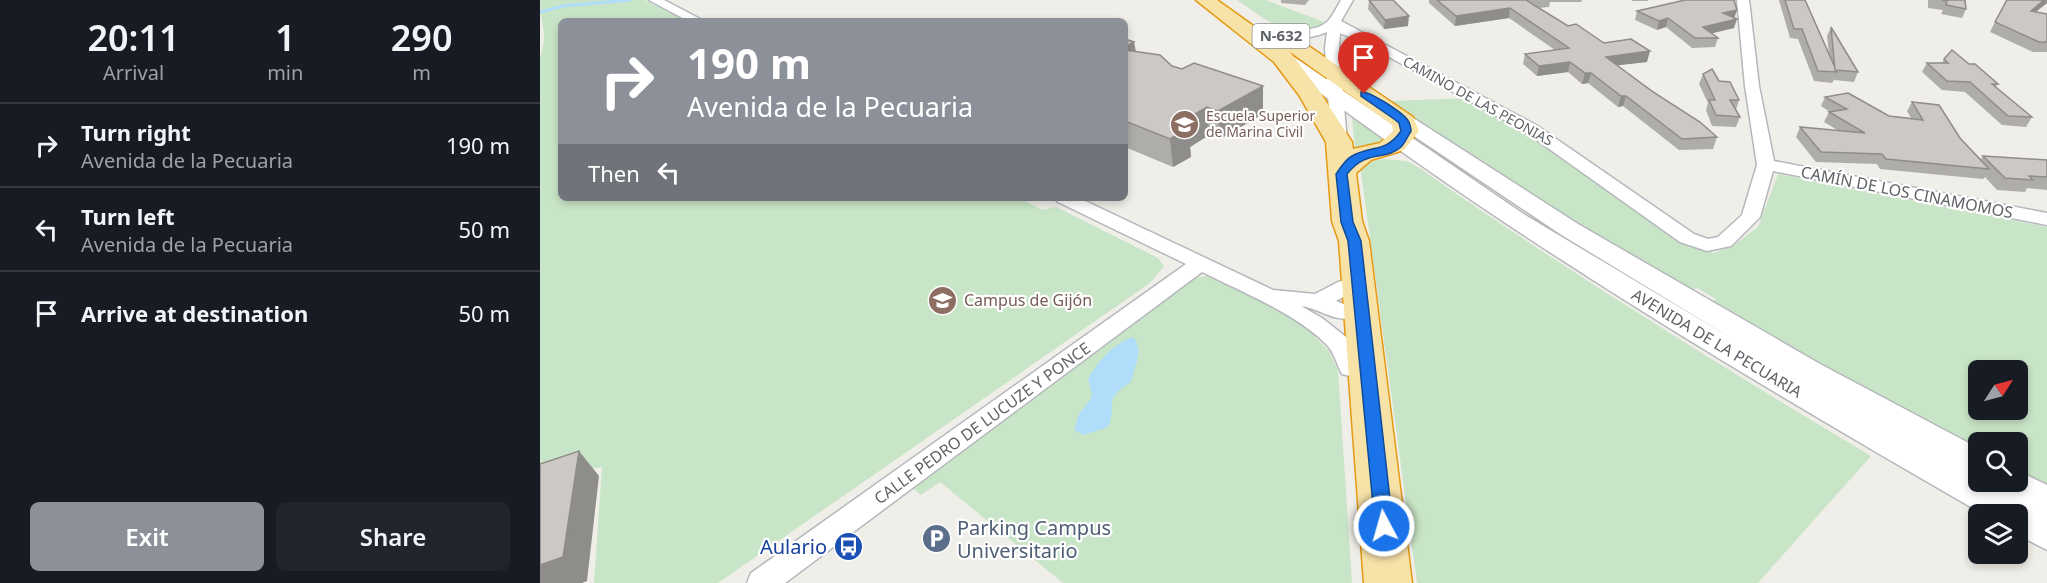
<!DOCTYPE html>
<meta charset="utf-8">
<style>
:root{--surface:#171b24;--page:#20242c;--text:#f1f3f6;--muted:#9ea1a6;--line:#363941;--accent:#8c9099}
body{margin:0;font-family:"Noto Sans",sans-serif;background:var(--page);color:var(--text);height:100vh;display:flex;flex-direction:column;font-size:22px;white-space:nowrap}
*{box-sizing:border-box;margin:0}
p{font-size:20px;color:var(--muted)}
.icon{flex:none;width:33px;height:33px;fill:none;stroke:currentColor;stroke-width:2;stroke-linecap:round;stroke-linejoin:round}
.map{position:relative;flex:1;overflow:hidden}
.side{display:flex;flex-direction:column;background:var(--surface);width:540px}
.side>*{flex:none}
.guide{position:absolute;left:18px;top:18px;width:570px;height:183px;border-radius:9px;box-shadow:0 3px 9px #0003;background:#8c9099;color:#fff;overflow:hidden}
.needle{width:39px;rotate:54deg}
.tools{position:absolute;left:1428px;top:360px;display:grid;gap:12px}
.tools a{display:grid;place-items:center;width:60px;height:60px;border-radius:9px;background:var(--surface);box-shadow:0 3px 9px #0003;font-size:30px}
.pin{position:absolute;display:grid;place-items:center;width:51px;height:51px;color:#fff;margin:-62px -26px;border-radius:50% 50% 50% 0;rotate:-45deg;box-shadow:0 0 6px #0007}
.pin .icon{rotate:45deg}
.me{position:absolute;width:66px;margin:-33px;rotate:354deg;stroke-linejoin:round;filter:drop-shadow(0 0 4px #0008)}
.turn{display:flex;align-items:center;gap:21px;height:126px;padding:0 30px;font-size:27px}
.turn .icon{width:78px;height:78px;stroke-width:2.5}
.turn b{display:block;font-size:42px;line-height:51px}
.then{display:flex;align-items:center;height:57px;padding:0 30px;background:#0003;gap:12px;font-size:22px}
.eta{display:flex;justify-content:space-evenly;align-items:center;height:102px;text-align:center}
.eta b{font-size:36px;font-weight:600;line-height:42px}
.cta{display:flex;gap:12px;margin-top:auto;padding:12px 30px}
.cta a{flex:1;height:69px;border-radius:9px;background:var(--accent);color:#fff;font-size:24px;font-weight:600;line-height:69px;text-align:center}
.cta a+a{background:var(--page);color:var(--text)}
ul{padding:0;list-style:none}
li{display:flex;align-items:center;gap:18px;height:84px;padding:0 30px;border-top:2px solid var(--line)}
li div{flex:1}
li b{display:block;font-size:22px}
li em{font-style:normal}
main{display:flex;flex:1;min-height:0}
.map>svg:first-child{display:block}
</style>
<main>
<section class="side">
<div class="eta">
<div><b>20:11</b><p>Arrival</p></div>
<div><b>1</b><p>min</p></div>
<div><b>290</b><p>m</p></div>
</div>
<ul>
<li><svg class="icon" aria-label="right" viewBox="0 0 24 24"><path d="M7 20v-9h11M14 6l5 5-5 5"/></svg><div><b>Turn right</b><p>Avenida de la Pecuaria</p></div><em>190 m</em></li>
<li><svg class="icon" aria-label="left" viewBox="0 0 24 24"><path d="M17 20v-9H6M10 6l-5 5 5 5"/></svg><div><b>Turn left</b><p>Avenida de la Pecuaria</p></div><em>50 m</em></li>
<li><svg class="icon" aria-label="arrive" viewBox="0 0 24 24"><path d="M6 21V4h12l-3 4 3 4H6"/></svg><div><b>Arrive at destination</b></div><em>50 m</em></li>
</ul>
<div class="cta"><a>Exit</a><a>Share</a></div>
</section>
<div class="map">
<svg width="1507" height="583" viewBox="0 0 1507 583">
<rect width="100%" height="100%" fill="#f0eee8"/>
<g fill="#c9e5c7" fill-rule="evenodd">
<path d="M3,0H104L149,21H21V198H480L502,210L516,207L618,258L624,266L610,283L178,583H54L62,467L0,480V57C9,32 0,26 0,1Z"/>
<path d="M697,0H726L784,22C755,46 722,17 697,0Z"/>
<path d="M931,98L1016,148L1153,247L1174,253L1194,245L1218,227L1238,174L1507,227V489L1478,473V442H1438V452L1171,303L1176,299L1157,288L1151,291C1048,230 948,167 849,101ZM1438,370H1478V410H1438Z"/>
<path d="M811,110L856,142L822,151L815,147Z"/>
<path d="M842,159L867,161L878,167C1025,270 1177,364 1331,456L1218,583H877L820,165Z"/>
<path d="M666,276L692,279L774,323L776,338L789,351L798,370L812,583H523L400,482L381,495L363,480L634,283Z"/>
</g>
<path fill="#b0ddf9" d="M593,337C605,351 594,366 591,382C560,401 579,405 568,427L544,435L534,430L539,414L550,400L552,393L548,379C558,361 573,344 593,337Z"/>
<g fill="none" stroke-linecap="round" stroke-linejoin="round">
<path stroke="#b0ddf9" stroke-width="3" d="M0,12L23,6L90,0"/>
<defs>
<g id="minor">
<path d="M109,0H124L164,21H148Z"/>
<path d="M801,0H813L801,21L996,125L1154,234L1168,239L1178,237L1202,215L1217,165L1205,86L1197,0H1209L1219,86L1234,161L1507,213V225L1233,171L1220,217L1191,246L1167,251L1140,242L984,131L829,46L800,33L799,48L807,142L805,145H793L791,142L785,48L787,32C770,39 742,43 728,31C738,21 768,39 788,21C793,15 797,7 801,0Z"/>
<path d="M515,198H539L733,290L775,294L798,282L805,280L812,282L815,287L812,292L796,301L814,308L817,313L814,318C796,323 778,308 761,306L782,318L806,337L822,368L818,374L810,376L802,374C797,365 794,352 787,345C757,314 700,291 662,272L245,583H207L211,573L646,264L518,202Z"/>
</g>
<path id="tertiary" d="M742,52L748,53L985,215L1196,341L1020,234L856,124L853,120L856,116H870L1038,224L1280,364L1438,448V482H1445L1455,487L1453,482H1478V471L1507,485V550L1478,535V514H1443C1283,422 1124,328 970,226C890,173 813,117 736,61L733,57L736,53Z"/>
<path id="trunk" d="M656,0H677L750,52L778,89L812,142L813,149L840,143L853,131L852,125L728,36L725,32L728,28H742L873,117L879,131L864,150L831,160L816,173L822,221L829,241L872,583H824L799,241L792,221L786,142L759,95L734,62Z"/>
</defs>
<use href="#minor" stroke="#b5b8bb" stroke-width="3"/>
<use href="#tertiary" stroke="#b5b8bb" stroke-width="3"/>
<use href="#trunk" stroke="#e69913" stroke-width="3"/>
<use href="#minor" fill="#fff" fill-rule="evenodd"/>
<use href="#tertiary" fill="#fff" fill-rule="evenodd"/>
<use href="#trunk" fill="#f7e2a8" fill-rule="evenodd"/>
</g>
<g fill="#afada9">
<path d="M741,0H769L765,5L741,3Z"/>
<path d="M829,0L868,26L844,29L828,9Z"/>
<path d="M889,0H1042L1041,2H1010L1009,7L998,8L1028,26L1107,62L1077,65L1177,137L1173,149L1139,150L1083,106L1078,107L1048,83L1042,84L1028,72L997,76L983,64L985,54L1015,50L969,18L915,26L889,3Z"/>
<rect x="1092" y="0" width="16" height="1"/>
<path d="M1239,0H1265L1289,54L1287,36L1291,27L1318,72L1314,82L1294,80L1292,83L1274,81L1258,39L1250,38Z"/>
<path d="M1388,0H1425L1426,9L1422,18L1401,14L1403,10L1388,8Z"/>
<path d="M1466,0H1507V3L1496,12L1507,14V52H1493L1450,32Z"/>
<path d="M1097,11L1194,18V28L1172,33L1178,38L1175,47L1152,48L1126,27L1117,30L1095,20Z"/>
<path d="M585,39L594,42L596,51L632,66L723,114L680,139L669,135L650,147L651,157L633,167L585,147Z"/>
<path d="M1404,59L1429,64L1458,84L1456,87L1492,117L1486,127L1462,125L1425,92L1402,90L1382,72L1387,63H1402Z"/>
<path d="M1163,74L1179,81L1199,100L1196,110L1200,117L1196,127L1172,126L1166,110L1168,103L1159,84Z"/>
<path d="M1285,97L1349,116L1371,118L1367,111L1372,102L1420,138L1441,159L1443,156L1507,160V190L1487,188L1485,192L1457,190L1445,177L1443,179L1340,169L1337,164L1276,162L1256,137L1260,127L1299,131L1284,122L1289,112H1290L1281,106Z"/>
</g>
<g fill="#8f8d8a">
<path d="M1504,0H1507V3L1485,20L1491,11Z"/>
<path d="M970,8L969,18L915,26L916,16Z"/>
<path d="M1197,10L1194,19L1183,13Z"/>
<path d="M869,16L868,26L844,29L845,20Z"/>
<path d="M1128,18L1126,27L1117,30L1119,21Z"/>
<path d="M1197,19L1194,28L1161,36L1163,27Z"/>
<path d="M594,42L598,68L585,74V47Z"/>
<path d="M1110,51L1107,62L1063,67L1066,57Z"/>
<path d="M1030,62L1028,72L997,76L999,66Z"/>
<path d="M1045,73H1051L1048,83L1042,84Z"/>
<path d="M723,86V114L680,139L678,111Z"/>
<path d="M1081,96H1086L1083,106L1078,107Z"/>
<path d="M667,107L669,135L650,147L651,157L633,167L630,139L637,124Z"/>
<path d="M39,451L59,476L47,581L42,583H0V565Z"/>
</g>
<g fill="#ccc9c5" stroke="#8f8d8a" stroke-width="1.5">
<path d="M829,0H853L869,16L845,20Z"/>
<path d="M897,0H986L1028,26L1036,24L1064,43L1091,39L1110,51L1066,57L1113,92L1160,122L1177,137L1142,139L1086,96H1081L1051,73H1045L1030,62L999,66L985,54L1029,48L970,8L916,16Z"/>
<path d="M1145,0H1194L1197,10L1183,13L1197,19L1163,27L1178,38H1155L1128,18L1119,21L1097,11Z"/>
<path d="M1245,0H1265L1297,72L1278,71L1262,29H1254Z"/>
<path d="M1402,0H1425L1426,9L1406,5L1407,1Z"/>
<path d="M1467,0H1504L1491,11L1507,14V42H1499L1455,22Z"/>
<path d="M1291,27L1318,72L1295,70Z"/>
<path d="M585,39L594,42L585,47Z"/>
<path d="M585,50L620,55L632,66L642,69L654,63L723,86L678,111L667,107L637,124L648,128L630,139L585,121Z"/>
<path d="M1412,50L1429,64H1435L1458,84H1452L1492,117L1468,116L1430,82L1407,81L1387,63H1408L1404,59Z"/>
<path d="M1172,69L1179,81L1190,82L1199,100H1190L1200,117L1176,115L1169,100H1175L1163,74Z"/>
<path d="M1308,93L1349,116L1383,120L1372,102L1399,105L1420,138L1449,169L1346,159L1342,154L1281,152L1260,127L1325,133L1289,112L1307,109L1285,97Z"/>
<path d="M1443,156L1507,160V177L1489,176L1493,180L1465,178Z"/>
<path d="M39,451L23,557L0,565V464Z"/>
</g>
<path fill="#1a73e8" stroke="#114b97" stroke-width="1.5" d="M821,92C830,91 864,113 869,122C870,125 871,128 871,131C868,136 865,143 861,147C844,162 828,148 807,174L813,222L821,241L853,526L851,532L844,534L838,532L835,526L808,241L801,222L796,174C800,168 805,160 812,156C832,145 846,153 861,131L859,123L854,119L821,96Z"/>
<defs>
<symbol id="university-disc" viewBox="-11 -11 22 22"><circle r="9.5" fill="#8d6e63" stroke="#fff"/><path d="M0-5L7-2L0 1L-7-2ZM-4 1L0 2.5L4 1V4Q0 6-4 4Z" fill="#fff"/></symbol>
<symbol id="parking-disc" viewBox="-11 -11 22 22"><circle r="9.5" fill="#5c6f8a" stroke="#fff"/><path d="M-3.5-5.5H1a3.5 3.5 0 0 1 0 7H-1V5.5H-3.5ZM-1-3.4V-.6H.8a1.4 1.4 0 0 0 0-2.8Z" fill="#fff"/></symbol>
<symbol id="bus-disc" viewBox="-11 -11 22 22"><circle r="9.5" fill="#1a4fb4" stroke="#fff"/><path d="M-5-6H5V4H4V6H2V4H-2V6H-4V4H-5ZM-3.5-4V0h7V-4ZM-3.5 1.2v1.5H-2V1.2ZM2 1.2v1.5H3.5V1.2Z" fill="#fff"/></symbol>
</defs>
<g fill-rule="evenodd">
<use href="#university-disc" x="628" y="108" width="33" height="33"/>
<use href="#university-disc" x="386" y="284" width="33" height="33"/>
<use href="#parking-disc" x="380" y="522" width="33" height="33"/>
<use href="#bus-disc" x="292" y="530" width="33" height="33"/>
</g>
<g text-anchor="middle" stroke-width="4.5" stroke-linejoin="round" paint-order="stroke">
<g font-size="14" fill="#5f6367" stroke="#fff">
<text transform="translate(938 101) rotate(29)" y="5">CAMINO DE LAS PEONIAS</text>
</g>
<g font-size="14" fill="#785e54" stroke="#fff" text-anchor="start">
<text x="666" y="121">Escuela Superior<tspan x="666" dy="16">de Marina Civil</tspan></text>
</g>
<rect fill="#fff" stroke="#8f9295" stroke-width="1.5" x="712.5" y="24" width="57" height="24" rx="4.5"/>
<g font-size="15" font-weight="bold" fill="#5f6367">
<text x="741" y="41">N-632</text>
</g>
<g font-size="16" fill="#5f6367" stroke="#fff">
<text transform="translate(1367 192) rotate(11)" y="6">CAMÍN DE LOS CINAMOMOS</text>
<text transform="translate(1177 343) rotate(31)" y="6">AVENIDA DE LA PECUARIA</text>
<text transform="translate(442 423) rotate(-36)" y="6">CALLE PEDRO DE LUCUZE Y PONCE</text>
</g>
<g font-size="16" fill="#785e54" stroke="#fff" text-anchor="start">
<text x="424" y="306">Campus de Gijón</text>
</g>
<g font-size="20" fill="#4e5e75" stroke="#fff" text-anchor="start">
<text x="417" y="535">Parking Campus<tspan x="417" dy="23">Universitario</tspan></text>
</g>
<g font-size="20" fill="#164399" stroke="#fff" text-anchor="end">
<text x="287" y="554">Aulario</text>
</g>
</g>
</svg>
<div class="tools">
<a><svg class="needle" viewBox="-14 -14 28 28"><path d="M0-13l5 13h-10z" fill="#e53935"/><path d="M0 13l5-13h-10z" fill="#9ea1a6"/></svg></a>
<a><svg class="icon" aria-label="search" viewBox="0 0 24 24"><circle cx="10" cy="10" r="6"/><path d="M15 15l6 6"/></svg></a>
<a><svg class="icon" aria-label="layers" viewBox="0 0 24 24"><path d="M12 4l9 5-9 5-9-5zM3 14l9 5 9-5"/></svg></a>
</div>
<div class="pin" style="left:824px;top:94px;background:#d93025"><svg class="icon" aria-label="arrive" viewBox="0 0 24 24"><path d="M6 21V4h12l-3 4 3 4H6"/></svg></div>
<svg class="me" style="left:844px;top:526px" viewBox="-20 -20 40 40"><circle r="17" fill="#1a73e8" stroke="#fff" stroke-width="3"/><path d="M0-11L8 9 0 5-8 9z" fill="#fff"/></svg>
<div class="guide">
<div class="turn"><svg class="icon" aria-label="right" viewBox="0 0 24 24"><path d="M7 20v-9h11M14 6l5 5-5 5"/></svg><div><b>190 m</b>Avenida de la Pecuaria</div></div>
<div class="then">Then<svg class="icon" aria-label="left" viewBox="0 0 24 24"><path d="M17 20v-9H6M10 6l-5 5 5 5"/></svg></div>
</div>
</div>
</main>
